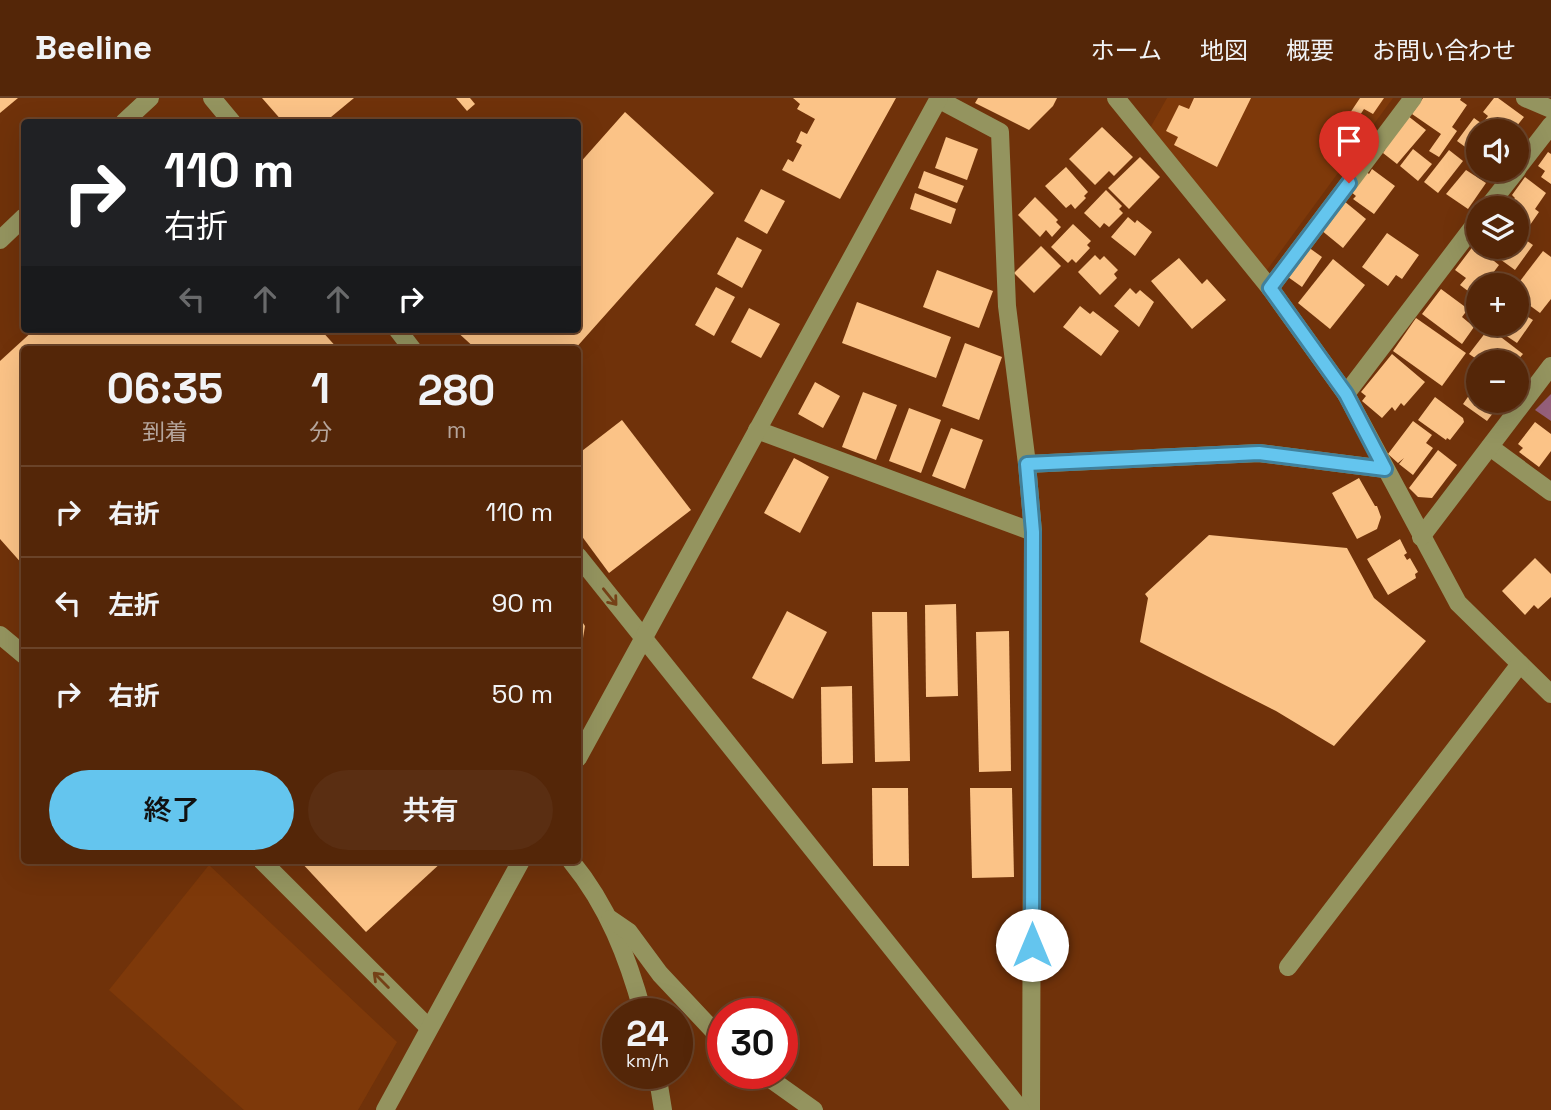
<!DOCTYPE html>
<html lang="ja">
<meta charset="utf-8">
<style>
:root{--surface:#542608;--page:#5a2e12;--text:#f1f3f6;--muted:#b5a59c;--line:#6a4329;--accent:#64c5ee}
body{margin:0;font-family:"Space Grotesk","Noto Sans JP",sans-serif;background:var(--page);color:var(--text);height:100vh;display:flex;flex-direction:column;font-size:26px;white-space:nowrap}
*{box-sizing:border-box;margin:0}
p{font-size:23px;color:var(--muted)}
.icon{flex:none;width:38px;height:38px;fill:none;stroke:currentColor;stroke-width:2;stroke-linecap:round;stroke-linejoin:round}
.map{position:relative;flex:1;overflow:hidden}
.details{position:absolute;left:21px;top:248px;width:560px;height:518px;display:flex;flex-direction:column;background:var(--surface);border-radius:7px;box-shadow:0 7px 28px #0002,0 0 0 2px var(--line)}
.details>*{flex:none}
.top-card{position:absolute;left:21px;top:21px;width:560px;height:214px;border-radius:7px;box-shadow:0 7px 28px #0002,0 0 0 2px var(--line);background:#202124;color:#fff;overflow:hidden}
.buttons{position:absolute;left:1466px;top:21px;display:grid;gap:14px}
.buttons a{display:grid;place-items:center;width:63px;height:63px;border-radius:50%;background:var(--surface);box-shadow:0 7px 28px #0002,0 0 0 2px var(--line);font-size:35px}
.speed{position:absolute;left:602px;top:900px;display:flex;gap:14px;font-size:35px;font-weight:700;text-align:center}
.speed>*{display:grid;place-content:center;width:91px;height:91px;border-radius:50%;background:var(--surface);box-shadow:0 7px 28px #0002,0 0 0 2px var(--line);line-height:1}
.speed small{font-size:18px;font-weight:400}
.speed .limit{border:10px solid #d22;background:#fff;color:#111}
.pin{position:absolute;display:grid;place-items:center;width:60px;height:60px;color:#fff;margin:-72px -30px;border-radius:50% 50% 50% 0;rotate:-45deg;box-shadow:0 0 7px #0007}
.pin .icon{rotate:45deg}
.me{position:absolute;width:77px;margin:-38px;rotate:0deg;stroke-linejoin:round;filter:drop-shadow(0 0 5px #0008)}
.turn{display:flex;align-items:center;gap:24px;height:147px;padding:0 28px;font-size:32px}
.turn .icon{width:91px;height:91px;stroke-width:2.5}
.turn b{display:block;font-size:49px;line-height:60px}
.lanes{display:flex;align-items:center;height:66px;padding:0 28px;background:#0003;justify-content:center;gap:35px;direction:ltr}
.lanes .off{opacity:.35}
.eta{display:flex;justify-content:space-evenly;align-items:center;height:119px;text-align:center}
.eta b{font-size:42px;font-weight:600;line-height:49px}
.button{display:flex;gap:14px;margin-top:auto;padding:14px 28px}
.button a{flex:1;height:80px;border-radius:42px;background:var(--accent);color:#111;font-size:28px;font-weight:600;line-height:80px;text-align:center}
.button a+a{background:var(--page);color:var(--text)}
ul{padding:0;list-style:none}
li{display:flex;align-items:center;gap:21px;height:91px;padding:0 28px;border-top:2px solid var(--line)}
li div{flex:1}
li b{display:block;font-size:26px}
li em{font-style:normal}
header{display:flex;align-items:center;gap:42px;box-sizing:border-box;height:98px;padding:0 35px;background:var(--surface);border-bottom:2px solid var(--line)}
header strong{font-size:33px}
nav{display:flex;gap:38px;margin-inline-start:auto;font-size:24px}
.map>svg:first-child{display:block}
</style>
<header>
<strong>Beeline</strong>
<nav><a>ホーム</a><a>地図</a><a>概要</a><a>お問い合わせ</a></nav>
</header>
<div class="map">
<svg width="1551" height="1012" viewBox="0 0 1551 1012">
<rect width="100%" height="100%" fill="#70320a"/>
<g fill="#7e390a">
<path d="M1167,0H1393L1261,180L1145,39Z"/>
<path d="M209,767L397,944L358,1012H244L109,892Z"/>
</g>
<path fill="#945f7a" d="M1551,296V323L1535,312Z"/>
<g fill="#fbc387">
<path d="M0,0H18L0,15Z"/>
<path d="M262,0H354L325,24H283Z"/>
<path d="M456,0H470L475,6L467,13Z"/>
<path d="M793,0H896L840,101L782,72L788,61L793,64L802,47L796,44L801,33L807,36L815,21L797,11L800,6Z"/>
<path d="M978,0H1057L1053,8L1029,32L975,5Z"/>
<path d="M1194,0H1251L1217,69L1174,47L1178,39L1166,33L1179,7L1189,11Z"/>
<path d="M1360,0H1384L1373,16L1364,11L1358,20L1350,15Z"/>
<path d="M1423,0H1461L1460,2L1467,7L1452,29L1457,33L1439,59L1429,53L1441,36L1412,16Z"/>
<path d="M1494,0H1498L1524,19L1516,29L1519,31L1517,33H1500L1485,22L1488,18L1483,14Z"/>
<path d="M625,14L714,95L574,252H477L454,231H578V67Z"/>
<path d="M1408,18L1426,32L1397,66L1383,55L1385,52L1383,50Z"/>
<path d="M1474,20L1492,33H1479V59L1457,43Z"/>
<path d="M1102,29L1133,59L1114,78L1109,73L1095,87L1069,61Z"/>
<path d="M946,39L978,51L967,82L935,70Z"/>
<path d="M1413,51L1432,66L1418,83L1400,68Z"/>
<path d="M1449,52L1463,63L1438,95L1424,84Z"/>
<path d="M1548,54L1551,56V86L1541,79L1545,73L1538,68Z"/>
<path d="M1140,59L1160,79L1129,111L1108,90Z"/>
<path d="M1066,69L1088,94L1084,98L1086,100L1075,111L1071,106L1066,110L1045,88Z"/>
<path d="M1372,71L1395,88L1374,116L1353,101L1356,98L1350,93L1365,73L1369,76Z"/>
<path d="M1466,72L1486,85L1468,111L1446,96Z"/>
<path d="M924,73L964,88L957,105L918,90Z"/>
<path d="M1525,79L1546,95L1535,111L1539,114L1530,127L1517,117V110H1507L1515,100L1512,97Z"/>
<path d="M761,91L785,103L767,136L744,123Z"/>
<path d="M1106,92L1122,108L1119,111L1123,115L1109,129L1104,125L1100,130L1084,115Z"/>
<path d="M915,95L956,111L951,126L910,111Z"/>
<path d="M1035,99L1058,122L1056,124L1061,129L1052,139L1046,132L1040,139L1018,117Z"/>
<path d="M1344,103L1366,121L1343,150L1321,132Z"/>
<path d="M1128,119L1135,125L1137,122L1152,134L1135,158L1111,139Z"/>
<path d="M1073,126L1091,143L1087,147L1090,150L1076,165L1072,161L1068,165L1051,149Z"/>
<path d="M1387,135L1419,157L1402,181L1396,177L1388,188L1362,169Z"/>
<path d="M1517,136L1533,147L1515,172L1486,151L1488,149H1517Z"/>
<path d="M737,139L762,152L742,190L717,176Z"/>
<path d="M1474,147L1499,167L1484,187H1479V195L1476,199L1460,187L1466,180L1455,172Z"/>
<path d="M1041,148L1061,168L1034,195L1014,175Z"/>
<path d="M1308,149L1322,159L1302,189L1288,179Z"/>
<path d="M1543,153L1551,159V201L1540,215L1517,198V187Z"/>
<path d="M1095,157L1100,162L1104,158L1118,172L1114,176L1117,180L1100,197L1078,174Z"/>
<path d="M1179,160L1202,186L1207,181L1226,202L1192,231L1151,183Z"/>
<path d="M1333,161L1365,187L1330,231L1298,205Z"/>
<path d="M937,172L993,193L979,230L923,209Z"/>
<path d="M716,189L735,199L714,238L695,227Z"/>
<path d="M1130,190L1136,196L1140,192L1154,204L1139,229L1114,208Z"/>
<path d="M1441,191L1468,211L1462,219L1474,229L1462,246L1422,216Z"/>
<path d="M857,204L951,239L936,280L842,245Z"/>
<path d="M1080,208L1090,216L1093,213L1119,233L1101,258L1063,229Z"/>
<path d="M749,210L780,226L761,260L731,244Z"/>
<path d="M1517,212L1533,222L1517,245L1493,229L1495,226H1517Z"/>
<path d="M1416,220L1466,255L1442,288L1393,253Z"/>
<path d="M1489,230L1523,256L1516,264H1481L1469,256Z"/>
<path d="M35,231H320L339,252H24V468L0,441V263Z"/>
<path d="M965,245L1002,259L979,322L942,308Z"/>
<path d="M1392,256L1425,284L1404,308L1401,305L1395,313L1392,309L1382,320L1362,303L1366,298L1361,294Z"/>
<path d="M1479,283V303H1502L1487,323L1463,306Z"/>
<path d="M815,284L840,298L823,330L798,316Z"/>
<path d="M863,294L897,307L876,362L842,349Z"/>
<path d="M1435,299L1463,320L1464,324L1450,342L1447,340L1446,342L1418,322Z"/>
<path d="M909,310L941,322L921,375L889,363Z"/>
<path d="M622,322L691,412L609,475L578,433V356Z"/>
<path d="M1413,323L1432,337L1426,345L1433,350L1413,377L1399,366L1404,360L1398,365L1388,356Z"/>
<path d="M1535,324L1551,336V353L1539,369L1519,354L1523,350L1518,346Z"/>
<path d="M951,330L983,342L965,391L932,378Z"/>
<path d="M1438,352L1457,367L1432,400L1418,399L1409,390Z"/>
<path d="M794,360L829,379L800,435L764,415Z"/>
<path d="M1359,380L1375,408H1377L1381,419L1377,431L1357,441L1332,395Z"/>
<path d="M1209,437L1347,450L1374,500L1426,543L1334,648L1276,613L1140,544L1148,500L1145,496Z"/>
<path d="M1400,441L1407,455L1404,457L1407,462L1410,460L1418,474L1415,476L1416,480L1388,497L1367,461Z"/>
<path d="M1535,460L1551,476V499L1538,511L1534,507L1525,517L1502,493Z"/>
<path d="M956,506L958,598L926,599L925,507Z"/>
<path d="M787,513L827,534L793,601L752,580Z"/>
<path d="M872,514H907L910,663L875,664Z"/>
<path d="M578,518L585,528L581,552L578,559Z"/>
<path d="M1009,533L1011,673L979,674L976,534Z"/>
<path d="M852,588L853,665L822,666L821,589Z"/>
<path d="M872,690H908L909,768H873Z"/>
<path d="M970,690H1012L1014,779L972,780Z"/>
<path d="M300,763H443L366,834Z"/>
</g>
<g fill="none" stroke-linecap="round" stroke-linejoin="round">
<g stroke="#94945f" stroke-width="18">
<path d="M212,0L232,24"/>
<path d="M1116,0L1270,190L1346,296L1458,505L1551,596"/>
<path d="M1525,0L1551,11"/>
<path d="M938,1L1000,34L1007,208L1027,366L1033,434L1031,1012"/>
<path d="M124,24L150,0"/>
<path d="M1517,71L1551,27"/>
<path d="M1487,110L1517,72"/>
<path d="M0,142L24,119"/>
<path d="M1270,190L1413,0"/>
<path d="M397,231L413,252"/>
<path d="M1346,296L1479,121"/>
<path d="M757,332L1033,434"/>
<path d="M1490,349L1551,394"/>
<path d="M1027,366L1259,355L1385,371"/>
<path d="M1421,439L1551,268"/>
<path d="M578,458L1021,1012"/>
<path d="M0,537L24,557"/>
<path d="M578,660L939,0"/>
<path d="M262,763L429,930"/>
<path d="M571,763C608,808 628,860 643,915"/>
<path d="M610,821L629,834L660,876L723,943"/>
<path d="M1288,869L1520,566"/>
<path d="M657,975L663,1012"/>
<path d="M762,975L814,1012"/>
<path d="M385,1012L521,763"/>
</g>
</g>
<defs><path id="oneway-shaft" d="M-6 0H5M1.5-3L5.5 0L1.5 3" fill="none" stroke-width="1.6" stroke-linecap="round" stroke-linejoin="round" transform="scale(1.75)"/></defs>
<g stroke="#754117">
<use href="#oneway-shaft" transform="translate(610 499) rotate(51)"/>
<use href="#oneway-shaft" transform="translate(381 882) rotate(-135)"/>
</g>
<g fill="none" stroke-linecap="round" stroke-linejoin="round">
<defs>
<path id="route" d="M1032,847L1033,434L1027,366L1259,355L1385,371L1346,296L1270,190L1349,85"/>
</defs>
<use href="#route" stroke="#41809b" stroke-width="18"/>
<use href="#route" stroke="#64c5ee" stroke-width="12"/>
</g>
</svg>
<div class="buttons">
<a><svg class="icon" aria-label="sound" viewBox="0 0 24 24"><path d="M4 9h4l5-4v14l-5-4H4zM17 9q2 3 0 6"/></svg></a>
<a><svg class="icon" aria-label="layers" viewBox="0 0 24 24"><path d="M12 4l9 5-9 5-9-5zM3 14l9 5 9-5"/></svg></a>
<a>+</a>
<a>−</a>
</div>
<div class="speed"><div>24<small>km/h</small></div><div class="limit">30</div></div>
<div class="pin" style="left:1349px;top:85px;background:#d93025"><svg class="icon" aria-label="arrive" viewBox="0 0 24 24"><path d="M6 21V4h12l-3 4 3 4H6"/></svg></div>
<svg class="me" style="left:1032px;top:847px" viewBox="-20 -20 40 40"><circle r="19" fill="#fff"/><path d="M0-13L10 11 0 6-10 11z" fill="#64c5ee"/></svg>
<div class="top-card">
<div class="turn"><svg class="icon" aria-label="right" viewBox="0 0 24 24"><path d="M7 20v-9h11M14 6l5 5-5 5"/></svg><div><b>110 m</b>右折</div></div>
<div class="lanes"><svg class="icon off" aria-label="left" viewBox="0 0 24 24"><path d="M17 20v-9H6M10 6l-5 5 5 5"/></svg><svg class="icon off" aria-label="ahead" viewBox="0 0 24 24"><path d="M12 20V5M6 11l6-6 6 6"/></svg><svg class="icon off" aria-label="ahead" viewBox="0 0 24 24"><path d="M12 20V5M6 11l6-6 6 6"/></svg><svg class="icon" aria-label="right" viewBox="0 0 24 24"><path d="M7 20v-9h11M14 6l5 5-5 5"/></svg></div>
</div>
<section class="details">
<div class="eta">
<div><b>06:35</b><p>到着</p></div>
<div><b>1</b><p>分</p></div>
<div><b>280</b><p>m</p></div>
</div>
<ul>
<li><svg class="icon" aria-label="right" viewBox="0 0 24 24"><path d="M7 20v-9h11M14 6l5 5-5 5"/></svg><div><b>右折</b></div><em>110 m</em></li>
<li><svg class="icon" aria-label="left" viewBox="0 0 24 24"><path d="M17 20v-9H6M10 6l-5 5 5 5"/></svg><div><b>左折</b></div><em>90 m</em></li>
<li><svg class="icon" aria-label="right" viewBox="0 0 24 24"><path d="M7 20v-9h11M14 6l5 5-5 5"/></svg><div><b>右折</b></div><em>50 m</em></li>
</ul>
<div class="button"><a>終了</a><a>共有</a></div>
</section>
</div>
